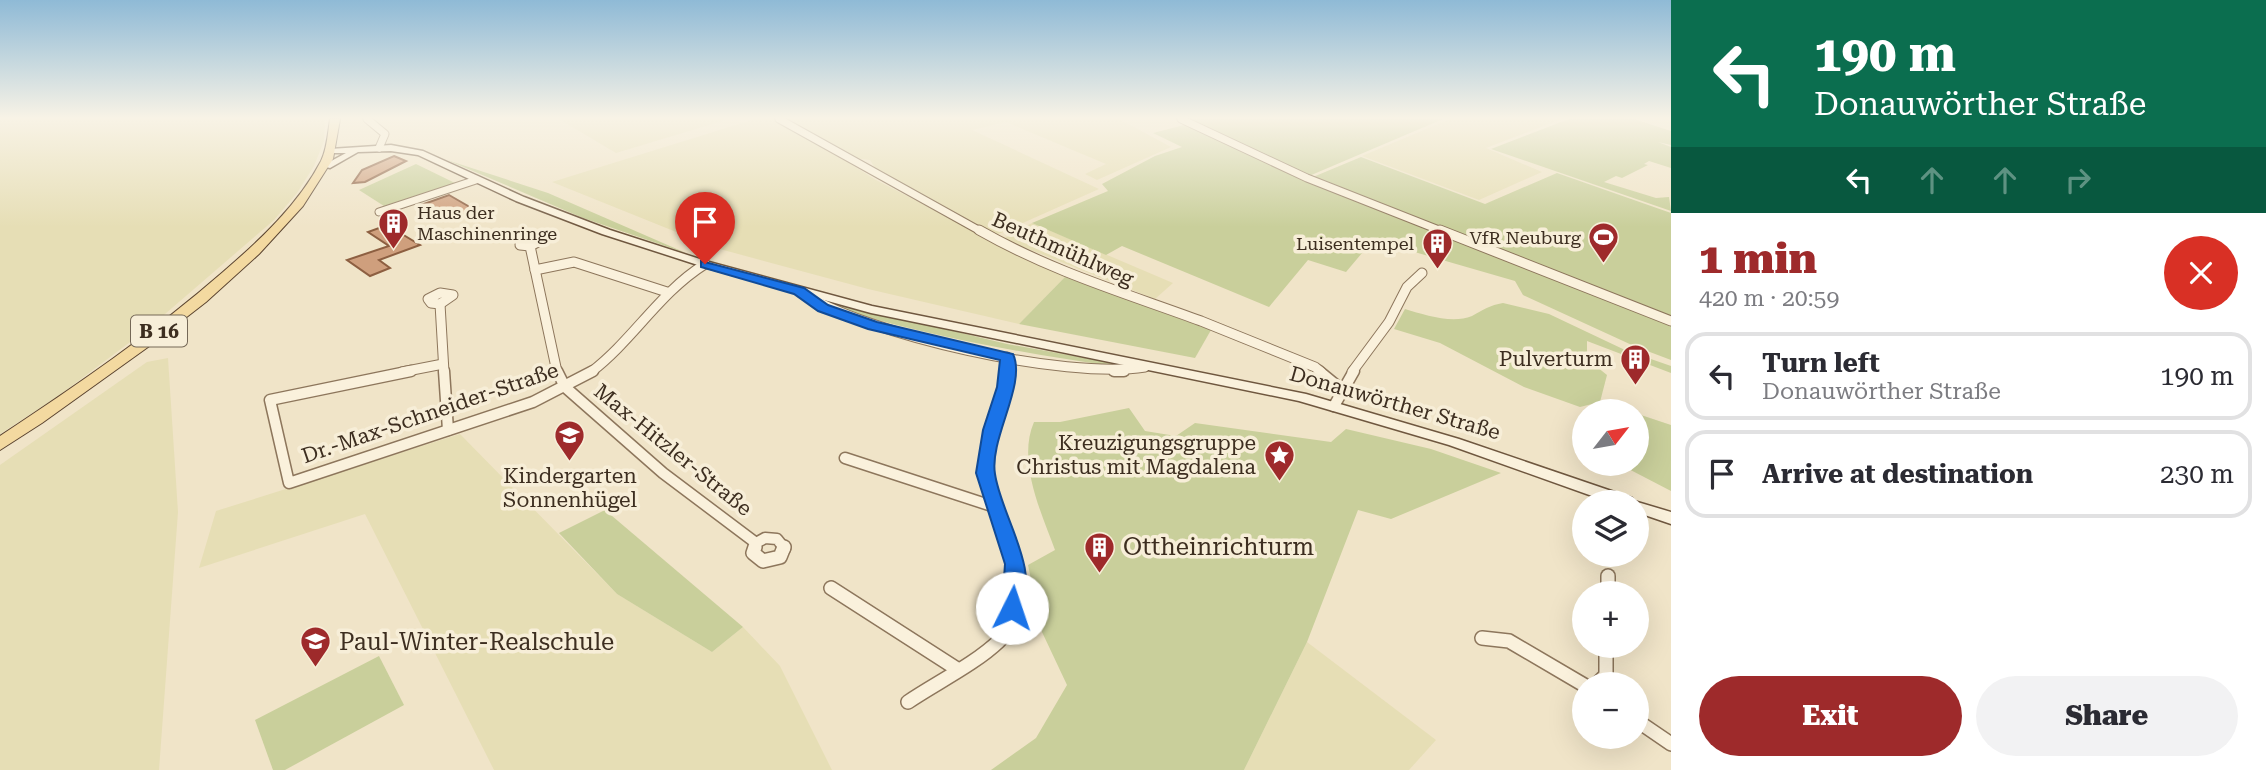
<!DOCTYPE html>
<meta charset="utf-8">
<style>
:root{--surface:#fff;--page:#f2f2f3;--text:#2b2b33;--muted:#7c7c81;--line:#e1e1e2;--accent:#9e2a2b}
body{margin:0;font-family:"Roboto Serif",serif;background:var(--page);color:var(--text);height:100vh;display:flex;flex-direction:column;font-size:26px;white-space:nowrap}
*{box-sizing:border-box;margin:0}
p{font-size:23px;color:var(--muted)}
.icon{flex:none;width:38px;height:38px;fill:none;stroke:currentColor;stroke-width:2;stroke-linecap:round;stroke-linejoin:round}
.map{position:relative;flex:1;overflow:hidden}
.side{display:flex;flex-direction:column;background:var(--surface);width:595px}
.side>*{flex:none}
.banner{background:#0b6e4f;color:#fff;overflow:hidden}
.needle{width:46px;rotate:59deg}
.fabs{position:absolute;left:1572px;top:399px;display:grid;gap:14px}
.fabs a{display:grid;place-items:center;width:77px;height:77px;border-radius:50%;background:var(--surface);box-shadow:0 7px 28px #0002;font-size:35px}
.pin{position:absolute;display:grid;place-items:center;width:60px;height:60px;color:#fff;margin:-72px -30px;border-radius:50% 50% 50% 0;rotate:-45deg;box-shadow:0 0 7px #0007}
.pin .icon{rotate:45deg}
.me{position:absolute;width:77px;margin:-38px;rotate:4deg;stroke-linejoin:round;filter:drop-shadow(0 0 5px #0008)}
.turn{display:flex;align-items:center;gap:24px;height:147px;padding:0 28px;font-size:32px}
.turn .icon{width:91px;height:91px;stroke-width:2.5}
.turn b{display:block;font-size:49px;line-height:60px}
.lanes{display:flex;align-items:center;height:66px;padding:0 28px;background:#0003;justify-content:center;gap:35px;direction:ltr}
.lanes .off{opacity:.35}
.round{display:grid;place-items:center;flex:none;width:74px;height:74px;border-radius:37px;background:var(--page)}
.head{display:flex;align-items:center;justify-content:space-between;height:119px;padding:0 28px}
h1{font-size:42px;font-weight:800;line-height:52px;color:var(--accent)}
.action{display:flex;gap:14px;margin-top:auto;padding:14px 28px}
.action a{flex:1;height:80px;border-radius:42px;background:var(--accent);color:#fff;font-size:28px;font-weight:800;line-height:80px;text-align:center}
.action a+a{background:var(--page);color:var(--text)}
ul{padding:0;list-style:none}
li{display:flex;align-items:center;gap:21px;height:88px;margin:0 14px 10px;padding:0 14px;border:4px solid var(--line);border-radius:21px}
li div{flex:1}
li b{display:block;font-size:26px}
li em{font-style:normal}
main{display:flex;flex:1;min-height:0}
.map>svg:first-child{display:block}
</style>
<main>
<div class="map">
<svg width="1671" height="770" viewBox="0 0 1671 770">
<rect width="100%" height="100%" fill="#f0e4c8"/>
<g fill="#e6deb5">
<path d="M0,119H324L325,120L324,141L314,166L297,193L274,220L150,327L57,397L0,434Z"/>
<path d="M559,119H729L616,153Z"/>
<path d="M755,119H775L789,125L876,180L1065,277L1019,324L868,289L716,248L552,182Z"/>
<path d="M787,119H1119L1171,147L1097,180L1085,174L1106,164L1006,122L972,130L1099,189L996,235L875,168L870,160L851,158Z"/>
<path d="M1450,119H1562L1486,148L1542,172L1479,200L1362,156Z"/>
<path d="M1032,223L1173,283L1155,299L1003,239Z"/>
<path d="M168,358L178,512L159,770H0V465L147,362Z"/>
<path d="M460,434L617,594L712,652L743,627L780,666L832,770H494L365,514L199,568L216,511Z"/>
<path d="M1307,642L1436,740L1409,770H1244Z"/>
</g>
<g fill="#c9cf9b">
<path d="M1185,119H1443L1309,176L1671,325V360L1634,346L1523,295L1515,281L1373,240L1346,272L1308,260L1269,307L1122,246L1106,255L1032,223L1108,191L1102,184L1155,156L1182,147L1153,133L1192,123Z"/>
<path d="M1569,119H1634L1671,131V145L1658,142L1671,147V168L1649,161L1644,164L1648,165L1622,178L1616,176L1604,182L1656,198L1669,197L1671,211L1491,149Z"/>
<path d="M1361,157L1485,204L1557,173L1671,213V316L1313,177Z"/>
<path d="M447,160L548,193L686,253L583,218Z"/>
<path d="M416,164L455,183L384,206L359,190Z"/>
<path d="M1065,277L1211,330L1195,358L1019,324Z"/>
<path d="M820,299L1007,344L1118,364L1117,367C1015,352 916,334 817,302Z"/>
<path d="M1503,303L1549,314L1625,350L1671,366V373L1587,341V359L1607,375L1600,402L1580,407L1524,387L1440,343L1394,329L1405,309C1425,315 1452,324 1472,316C1483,310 1490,305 1503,303Z"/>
<path d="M1129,408L1145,431L1176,436L1195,423L1331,442L1346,429L1431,449L1501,473L1391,519L1358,510L1307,642L1244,770H991L1036,738L1067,685L1042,632L1028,565L1055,550C1041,512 1017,461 1034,422H1060Z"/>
<path d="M1638,414L1671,425V491L1619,464H1636Z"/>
<path d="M605,510L743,627L712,652L617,594L559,533Z"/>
<path d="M379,656L404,705L285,770H273L255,720Z"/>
</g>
<g fill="#cf9f7d" stroke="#8d5f41" stroke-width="2">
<path d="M394,156L406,161L365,182L353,183L362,170Z"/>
<path d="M449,195L475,210L450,220L421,205Z"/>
<path d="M387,225L420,245L379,260L390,268L370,276L347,260L389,246L368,232Z"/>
</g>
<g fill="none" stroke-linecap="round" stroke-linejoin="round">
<defs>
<g id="minor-far3">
<path d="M367,119L385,134L379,148"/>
<path d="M779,119L982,232"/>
<path d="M1181,119L1307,178L1444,232"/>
<path d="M379,212L476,180"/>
</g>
<g id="minor-far2">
<path d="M979,230C1053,272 1122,292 1201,321C1239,336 1277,352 1315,367L1321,372"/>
<path d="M1440,230L1671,321"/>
<path d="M527,238H537L538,242L530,246L520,245L521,240Z"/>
<path d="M530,246L557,372"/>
<path d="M535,270L574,262L667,292"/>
<path d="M799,291C866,335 1066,380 1145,367"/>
<path d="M440,293L453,295L440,304L431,303L428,299Z"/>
<path d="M440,304L444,372"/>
<path d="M402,372L443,364"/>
<path d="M591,372C633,340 659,293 705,264"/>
<path d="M1006,372L1007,357"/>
<path d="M1352,372L1389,322L1407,287L1422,273"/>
</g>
<g id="minor-far1">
<path d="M411,371L270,400L289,483L533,402L593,371"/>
<path d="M444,371L448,430"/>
<path d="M557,371L565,387L663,473L756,543"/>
<path d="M1006,371C1004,405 984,436 985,471C986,492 1003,528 1010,549"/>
<path d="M1114,371H1124"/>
<path d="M1319,371L1341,389"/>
<path d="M1334,406L1354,371"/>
<path d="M845,458L995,507"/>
<path d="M756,543L765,538L777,539L785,549"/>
<path d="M754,549L756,543"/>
</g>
<g id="minor">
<path d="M755,547L753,553L763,561L780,557L784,547"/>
<path d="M1608,576V593"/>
<path d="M831,588L957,669"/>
<path d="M1482,638L1509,641L1584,685"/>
<path d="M1597,684L1606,675V646"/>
<path d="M908,702C936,683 975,664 999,641C1017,625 1016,569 1009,547"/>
<path d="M1636,720L1671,744"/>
</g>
<path id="secondary" d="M391,145L423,151L524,197L610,230L709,262L872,306L1306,394L1459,439L1632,498L1634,501L1671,512V524L1636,512V502H1609L1449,445L1299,401L871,313L701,266L602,234L516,201L418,155L391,151L358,152L330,168L322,166L346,153H330V149Z"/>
<path id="primary" d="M330,119H340L333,159L303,206L259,254L206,302L148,347L42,423L0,450V436C77,385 153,333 223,272C260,240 298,205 321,161C327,149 328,132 330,119Z"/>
</defs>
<use href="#minor-far3" stroke="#8d765c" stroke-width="9"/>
<use href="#minor-far2" stroke="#8d765c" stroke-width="11"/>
<use href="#minor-far1" stroke="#8d765c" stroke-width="13"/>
<use href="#minor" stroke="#8d765c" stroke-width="16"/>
<use href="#secondary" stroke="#6f573f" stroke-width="3"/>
<use href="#primary" stroke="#5b4430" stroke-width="2"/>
<use href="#minor-far3" stroke="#faf1dc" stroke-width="7"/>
<use href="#minor-far2" stroke="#faf1dc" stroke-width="9"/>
<use href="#minor-far1" stroke="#faf1dc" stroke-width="10"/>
<use href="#minor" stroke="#faf1dc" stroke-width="13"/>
<use href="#secondary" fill="#faf1dc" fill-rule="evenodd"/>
<use href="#primary" fill="#f3d9a0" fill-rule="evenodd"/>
</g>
<linearGradient id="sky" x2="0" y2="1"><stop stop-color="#8fbad6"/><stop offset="0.52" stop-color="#f8f3e6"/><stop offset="1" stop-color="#f8f3e6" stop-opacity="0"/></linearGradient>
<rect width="1671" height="227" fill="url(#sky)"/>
<path fill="#1a73e8" stroke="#114b97" stroke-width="2" d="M701,261L804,288L828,305L877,322L1013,354C1027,384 989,439 995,474C1001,516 1042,570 1020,614H1005L1002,608L1005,564L976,473L983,430L997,387L1000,360L868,329L818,311L794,294L701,267Z"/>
<defs>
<symbol id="building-pin" viewBox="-11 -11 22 30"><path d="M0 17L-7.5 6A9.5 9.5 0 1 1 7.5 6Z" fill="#9e2a2b" stroke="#f7eed8"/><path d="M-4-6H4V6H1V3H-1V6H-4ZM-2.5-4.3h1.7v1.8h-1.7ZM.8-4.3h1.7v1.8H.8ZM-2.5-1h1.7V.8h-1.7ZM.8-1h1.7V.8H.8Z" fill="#fff"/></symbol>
<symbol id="stadium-pin" viewBox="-11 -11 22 30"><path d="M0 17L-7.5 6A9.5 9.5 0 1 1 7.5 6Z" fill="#9e2a2b" stroke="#f7eed8"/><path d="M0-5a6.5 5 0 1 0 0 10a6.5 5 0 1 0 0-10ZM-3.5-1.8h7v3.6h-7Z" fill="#fff"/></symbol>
<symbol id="school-pin" viewBox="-11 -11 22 30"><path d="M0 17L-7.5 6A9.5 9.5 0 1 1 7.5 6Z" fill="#9e2a2b" stroke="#f7eed8"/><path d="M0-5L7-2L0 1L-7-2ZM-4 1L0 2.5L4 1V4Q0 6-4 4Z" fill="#fff"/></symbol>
<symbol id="sight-pin" viewBox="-11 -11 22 30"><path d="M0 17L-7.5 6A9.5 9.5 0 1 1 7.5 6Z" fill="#9e2a2b" stroke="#f7eed8"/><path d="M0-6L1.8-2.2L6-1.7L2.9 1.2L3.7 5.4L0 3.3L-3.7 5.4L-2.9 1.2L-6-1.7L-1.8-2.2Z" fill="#fff"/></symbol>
</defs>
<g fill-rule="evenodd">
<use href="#building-pin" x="376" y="206" width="35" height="47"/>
<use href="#stadium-pin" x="1586" y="220" width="35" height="47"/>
<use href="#building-pin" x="1420" y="226" width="35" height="47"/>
<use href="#building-pin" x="1618" y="342" width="35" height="47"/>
<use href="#school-pin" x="552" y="418" width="35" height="47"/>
<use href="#sight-pin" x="1262" y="438" width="35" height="47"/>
<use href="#building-pin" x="1082" y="530" width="35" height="47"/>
<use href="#school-pin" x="298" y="624" width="35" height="47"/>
</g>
<g text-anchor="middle" stroke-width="7" stroke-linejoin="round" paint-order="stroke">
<g font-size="18" fill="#3d2e20" stroke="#f7eed8" text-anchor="end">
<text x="417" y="219" text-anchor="start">Haus der<tspan x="417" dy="21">Maschinenringe</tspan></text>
<text x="1581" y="244">VfR Neuburg</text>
<text x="1414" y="250">Luisentempel</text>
</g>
<rect fill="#f7eed8" stroke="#756857" stroke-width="2" x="131" y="315.5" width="56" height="31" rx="5"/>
<g font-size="19" font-weight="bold" fill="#3d2e20">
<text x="159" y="338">B 16</text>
</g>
<g font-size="21" fill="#3d2e20" stroke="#f7eed8">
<text transform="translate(1063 249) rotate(24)" y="7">Beuthmühlweg</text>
<text transform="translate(1395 403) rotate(16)" y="7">Donauwörther Straße</text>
<text transform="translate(430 413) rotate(-19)" y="7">Dr.-Max-Schneider-Straße</text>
<text transform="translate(673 450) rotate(39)" y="7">Max-Hitzler-Straße</text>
</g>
<g font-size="21" fill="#3d2e20" stroke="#f7eed8" text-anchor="end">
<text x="1613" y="366">Pulverturm</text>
<text x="1256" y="450">Kreuzigungsgruppe<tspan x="1256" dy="24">Christus mit Magdalena</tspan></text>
<text x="570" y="483" text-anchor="middle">Kindergarten<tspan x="570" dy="24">Sonnenhügel</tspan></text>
</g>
<g font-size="24" fill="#3d2e20" stroke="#f7eed8" text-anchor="start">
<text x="1123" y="555">Ottheinrichturm</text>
<text x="339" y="650">Paul-Winter-Realschule</text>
</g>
</g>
</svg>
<div class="fabs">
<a><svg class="needle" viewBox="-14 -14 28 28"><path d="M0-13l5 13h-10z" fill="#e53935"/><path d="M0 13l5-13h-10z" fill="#7c7c81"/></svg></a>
<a><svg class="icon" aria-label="layers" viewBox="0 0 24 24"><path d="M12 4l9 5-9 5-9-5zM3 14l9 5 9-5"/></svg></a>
<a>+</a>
<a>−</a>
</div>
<div class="pin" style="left:705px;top:264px;background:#d93025"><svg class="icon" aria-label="arrive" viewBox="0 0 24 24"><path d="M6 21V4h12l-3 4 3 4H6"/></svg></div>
<svg class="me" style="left:1012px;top:608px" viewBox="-20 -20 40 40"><circle r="19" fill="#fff"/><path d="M0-13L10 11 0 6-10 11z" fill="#1a73e8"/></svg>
</div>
<section class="side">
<div class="banner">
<div class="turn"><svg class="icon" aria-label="left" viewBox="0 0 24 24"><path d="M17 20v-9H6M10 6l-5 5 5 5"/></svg><div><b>190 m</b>Donauwörther Straße</div></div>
<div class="lanes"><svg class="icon" aria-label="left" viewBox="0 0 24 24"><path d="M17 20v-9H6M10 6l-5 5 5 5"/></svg><svg class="icon off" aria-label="ahead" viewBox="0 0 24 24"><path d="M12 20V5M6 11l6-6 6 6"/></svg><svg class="icon off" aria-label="ahead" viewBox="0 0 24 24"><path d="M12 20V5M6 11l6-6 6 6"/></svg><svg class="icon off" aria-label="right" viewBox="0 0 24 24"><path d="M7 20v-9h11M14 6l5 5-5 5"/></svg></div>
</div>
<div class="head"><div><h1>1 min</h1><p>420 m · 20:59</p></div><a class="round" style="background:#d93025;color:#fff"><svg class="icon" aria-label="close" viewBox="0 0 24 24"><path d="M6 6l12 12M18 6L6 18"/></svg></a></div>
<ul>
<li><svg class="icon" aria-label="left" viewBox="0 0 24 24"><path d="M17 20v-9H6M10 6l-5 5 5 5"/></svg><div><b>Turn left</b><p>Donauwörther Straße</p></div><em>190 m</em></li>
<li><svg class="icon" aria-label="arrive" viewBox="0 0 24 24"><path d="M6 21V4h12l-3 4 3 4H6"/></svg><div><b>Arrive at destination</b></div><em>230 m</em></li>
</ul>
<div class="action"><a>Exit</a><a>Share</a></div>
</section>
</main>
